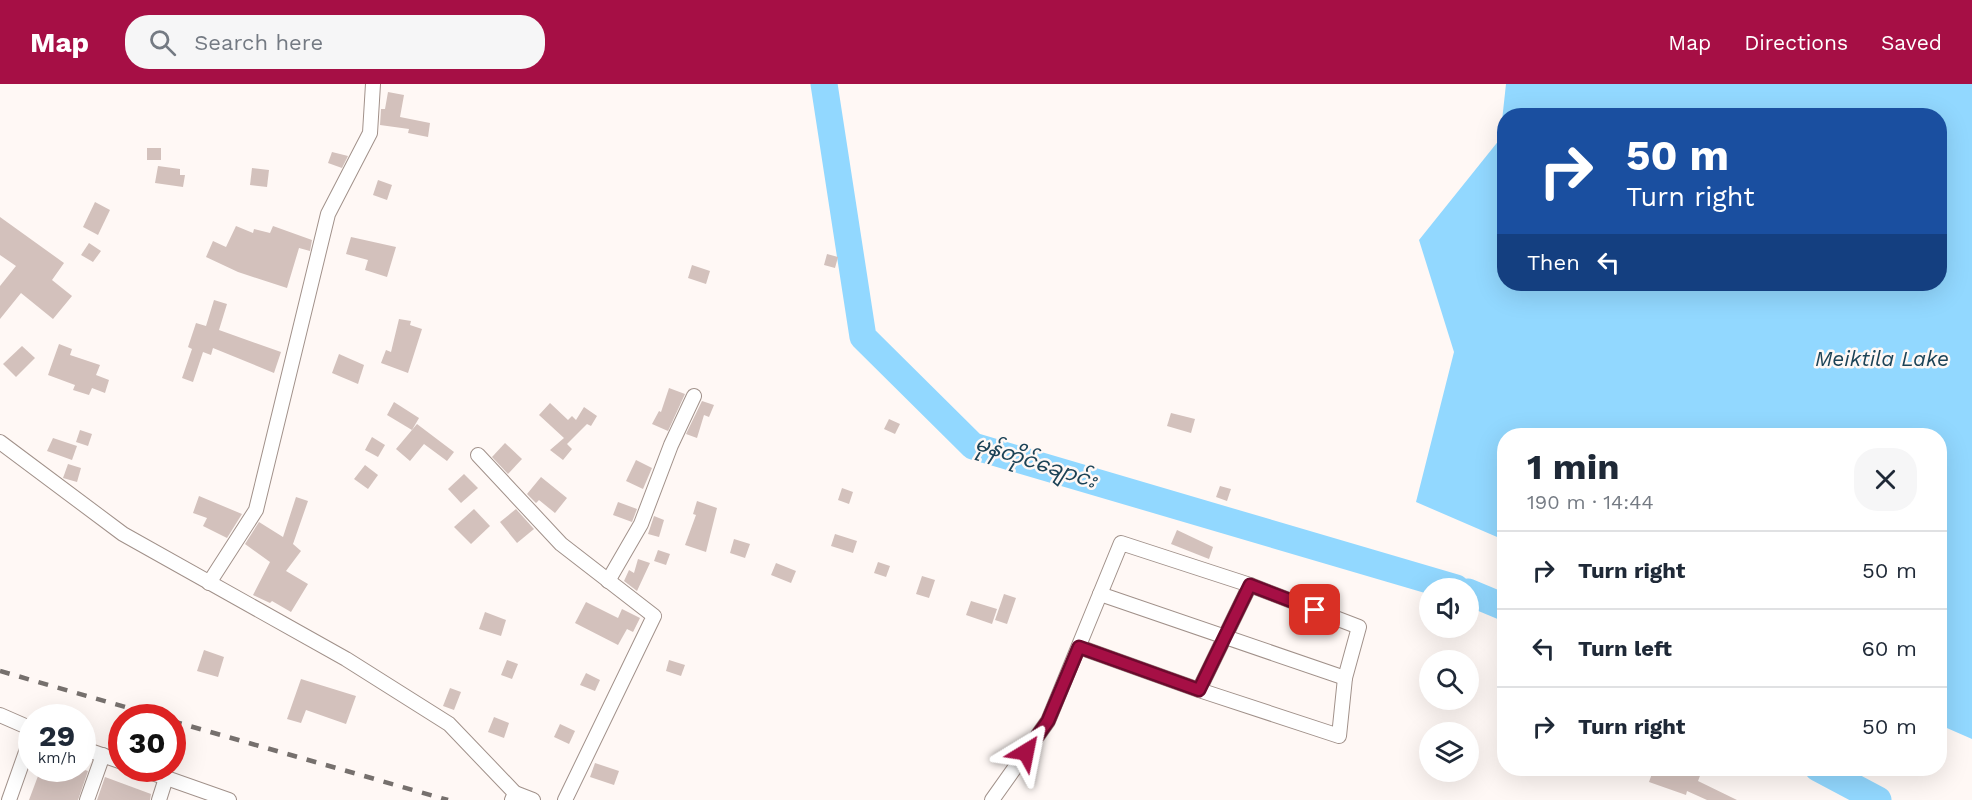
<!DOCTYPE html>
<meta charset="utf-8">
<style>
:root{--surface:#fff;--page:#f6f6f7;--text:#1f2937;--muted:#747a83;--line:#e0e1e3;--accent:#a60f45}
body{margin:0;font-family:"Work Sans","Noto Sans Myanmar",sans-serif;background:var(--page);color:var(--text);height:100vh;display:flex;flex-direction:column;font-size:22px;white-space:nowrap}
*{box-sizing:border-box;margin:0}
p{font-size:20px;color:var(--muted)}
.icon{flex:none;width:33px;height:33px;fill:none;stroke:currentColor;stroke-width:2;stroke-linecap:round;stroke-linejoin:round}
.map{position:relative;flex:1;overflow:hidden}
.details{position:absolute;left:1497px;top:344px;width:450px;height:348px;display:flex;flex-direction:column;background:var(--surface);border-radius:24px;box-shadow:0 6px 24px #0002}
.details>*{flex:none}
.hud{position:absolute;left:1497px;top:24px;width:450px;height:183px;border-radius:24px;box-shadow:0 6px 24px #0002;background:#1a4fa0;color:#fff;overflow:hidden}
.buttons{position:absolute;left:1419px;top:494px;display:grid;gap:12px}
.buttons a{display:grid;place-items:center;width:60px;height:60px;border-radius:50%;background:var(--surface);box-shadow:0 6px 24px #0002;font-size:30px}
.speed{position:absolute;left:18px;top:620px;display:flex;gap:12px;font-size:30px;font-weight:700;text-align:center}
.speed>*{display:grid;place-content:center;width:78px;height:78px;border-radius:50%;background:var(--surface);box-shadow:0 6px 24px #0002;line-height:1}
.speed small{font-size:15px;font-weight:400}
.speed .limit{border:9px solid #d22;background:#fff;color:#111}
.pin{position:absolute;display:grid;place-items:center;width:51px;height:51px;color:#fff;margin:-26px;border-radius:12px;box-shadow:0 3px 9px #0006}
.me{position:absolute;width:66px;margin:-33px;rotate:35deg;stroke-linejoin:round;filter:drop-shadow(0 0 4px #0008)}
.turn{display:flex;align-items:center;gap:21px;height:126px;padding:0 30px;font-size:27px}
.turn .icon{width:78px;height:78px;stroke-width:2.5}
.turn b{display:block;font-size:42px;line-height:51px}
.then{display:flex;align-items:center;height:57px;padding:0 30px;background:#0003;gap:12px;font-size:22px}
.round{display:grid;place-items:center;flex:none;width:63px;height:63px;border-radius:24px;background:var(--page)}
.overview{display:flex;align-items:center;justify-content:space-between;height:102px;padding:0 30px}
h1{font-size:36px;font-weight:700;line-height:45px}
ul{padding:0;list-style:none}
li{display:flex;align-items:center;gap:18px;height:78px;padding:0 30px;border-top:2px solid var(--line)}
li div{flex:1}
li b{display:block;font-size:22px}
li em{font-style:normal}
header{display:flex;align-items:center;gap:36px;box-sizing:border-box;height:84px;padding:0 30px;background:var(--accent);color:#fff}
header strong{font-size:28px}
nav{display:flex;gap:33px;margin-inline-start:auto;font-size:21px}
.search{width:420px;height:54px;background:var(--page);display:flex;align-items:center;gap:15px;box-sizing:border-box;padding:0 21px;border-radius:24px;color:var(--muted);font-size:22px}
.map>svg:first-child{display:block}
</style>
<header>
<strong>Map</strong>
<div class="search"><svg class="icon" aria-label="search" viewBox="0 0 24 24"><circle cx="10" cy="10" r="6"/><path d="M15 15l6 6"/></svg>Search here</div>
<nav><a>Map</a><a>Directions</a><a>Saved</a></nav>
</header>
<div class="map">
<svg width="1972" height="716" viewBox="0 0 1972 716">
<rect width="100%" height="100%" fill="#fff8f5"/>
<path fill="#92d8ff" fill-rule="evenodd" d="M1506,0H1972V655L1940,641V351H1504V456L1416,418L1454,268L1419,156L1500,55ZM1504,32H1940V200H1504Z"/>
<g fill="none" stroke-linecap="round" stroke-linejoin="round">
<g stroke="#92d8ff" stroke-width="27">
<path d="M824,0L863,253L973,362L1456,504"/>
<path d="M1468,508L1504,523"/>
<path d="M1818,684L1878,716"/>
</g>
</g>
<g fill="#d3c1bc">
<path d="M388,8L404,11L400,33L430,39L428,53L408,49L409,45L380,41L381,25H385Z"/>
<rect x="147" y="64" width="14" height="12"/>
<path d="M332,68L348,72L342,84L328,79Z"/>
<path d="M158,82L180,85V91H185L183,103L155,99Z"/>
<path d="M252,84L269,86L267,103L250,101Z"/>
<path d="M378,96L392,101L387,116L373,111Z"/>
<path d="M95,118L110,126L98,151L83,143Z"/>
<path d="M0,133L64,179L52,196L72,212L53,235L21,209L0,235V202L16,182L0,171Z"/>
<path d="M236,142L253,149L254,145L270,149L273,142L312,156L310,167L299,164L287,204L238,188L206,173L213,157L226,163Z"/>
<path d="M351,153L396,163L387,193L365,186L368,176L346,170Z"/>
<path d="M89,159L101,167L93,178L81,171Z"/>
<path d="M827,170L838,173L835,184L824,181Z"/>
<path d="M692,181L710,187L706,200L688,194Z"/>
<path d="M214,216L227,220L219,246L281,268L274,289L213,264L211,271L203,268L193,298L182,294L192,265L188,263L196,239L206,242Z"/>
<path d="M399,235L411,237L410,241L422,245L408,289L381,279L386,266L391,268Z"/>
<path d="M59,260L72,265L70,271L100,281L96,291L109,296L105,309L92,304L89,311L73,306L75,301L48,291Z"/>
<path d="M22,262L35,274L16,293L3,280Z"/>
<path d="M339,270L364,281L358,300L332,289Z"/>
<path d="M669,304L685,310L668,347L652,340L659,327L661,328Z"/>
<path d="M702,317L714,321L709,333L704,331L697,354L686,350Z"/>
<path d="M394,318L419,334L412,346L387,331Z"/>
<path d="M550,319L568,336L572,332L576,336L584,323L597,332L591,342L587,340L567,360L572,365L563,376L550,366L564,354L539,331Z"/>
<path d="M1171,329L1195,335L1191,349L1167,342Z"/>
<path d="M889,335L900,340L895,350L884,345Z"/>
<path d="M417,340L454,368L447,377L424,360L410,377L396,365Z"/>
<path d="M80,346L92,350L88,362L76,358Z"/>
<path d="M372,353L385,361L378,373L365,366Z"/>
<path d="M53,354L77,362L72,376L47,367Z"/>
<path d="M505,359L522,375L508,390L492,373Z"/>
<path d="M636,376L652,384L643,405L626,397Z"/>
<path d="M68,380L81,384L77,398L63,394Z"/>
<path d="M365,381L378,391L368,405L354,395Z"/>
<path d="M464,390L478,404L461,419L448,405Z"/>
<path d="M541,393L567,414L555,429L539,416L536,419L527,410Z"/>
<path d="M1220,402L1231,405L1227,417L1216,413Z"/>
<path d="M842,404L853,408L849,420L838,416Z"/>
<path d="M199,412L242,430L227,454L203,442L207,434L193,429Z"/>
<path d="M296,413L308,417L293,460L301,467L286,487L308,500L291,528L272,517L270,519L253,511L270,478L245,460L259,438L283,453Z"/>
<path d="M697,417L717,424L706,468L685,461L696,431L693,430Z"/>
<path d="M618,418L637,425L632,438L613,431Z"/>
<path d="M474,425L490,442L471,460L454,443Z"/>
<path d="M516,425L534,445L517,459L500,438Z"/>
<path d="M654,432L664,436L659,453L648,450Z"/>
<path d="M1177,446L1213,463L1209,475L1171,460Z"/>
<path d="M835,450L857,457L853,469L831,462Z"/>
<path d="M734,455L750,460L745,474L730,469Z"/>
<path d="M658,466L670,470L666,481L654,477Z"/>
<path d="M638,475L650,479L637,507L624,497L629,486L634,489Z"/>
<path d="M878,478L890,482L886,493L874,489Z"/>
<path d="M776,479L796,487L791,499L771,491Z"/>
<path d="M922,492L935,496L929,514L916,510Z"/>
<path d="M1004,510L1016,514L1007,540L995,536Z"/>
<path d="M971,517L997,525L992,540L966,531Z"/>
<path d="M586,518L618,534L622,525L640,534L633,548L627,545L618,561L575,539Z"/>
<path d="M485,528L506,536L501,552L479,545Z"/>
<path d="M204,566L224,573L218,593L197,587Z"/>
<path d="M507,576L518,580L512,595L501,591Z"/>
<path d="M669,576L685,581L681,592L666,587Z"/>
<path d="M586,589L600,596L595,607L580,601Z"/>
<path d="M301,595L356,612L346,640L306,626L301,639L287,635Z"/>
<path d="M450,604L461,608L454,626L443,622Z"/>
<path d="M494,633L509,639L504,654L488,648Z"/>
<path d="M560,640L575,647L569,660L554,653Z"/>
<path d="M595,679L619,687L614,701L590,693Z"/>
<path d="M41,684H79L88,687L78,716H29Z"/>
<path d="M1654,684H1703L1698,697L1737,716H1707L1687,707L1686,711L1649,698Z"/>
<path d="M105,693L151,710L150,716H97Z"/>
</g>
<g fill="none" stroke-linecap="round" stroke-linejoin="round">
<defs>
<g id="street">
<path d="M0,358L123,450L346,575L449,640L515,709L512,716"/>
<path d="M478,371L561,460L654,532L565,716"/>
<path d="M608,497L641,440L671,361L694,312"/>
<path d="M209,499L256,426L328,130L370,49L373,0"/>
<path d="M1100,510L1345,594"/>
<path d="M1079,563L1199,606L1250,501"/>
<path d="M0,631L32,645"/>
<path d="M82,664L122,678"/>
<path d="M138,684L229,716"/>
<path d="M515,709L533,716"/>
<path d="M9,716L32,651"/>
<path d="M87,716L103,671"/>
<path d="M159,716L166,694"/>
<path d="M992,716L1048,637L1121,459L1250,501L1359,543L1345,594L1339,652L1199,606"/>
</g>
</defs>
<use href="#street" stroke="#a1918a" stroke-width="16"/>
<use href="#street" stroke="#fff" stroke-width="14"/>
<g stroke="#76706d" stroke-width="4.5" stroke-dasharray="10 10" stroke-linecap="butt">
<path d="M0,587L160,633"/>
<path d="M172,637L448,716"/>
</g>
</g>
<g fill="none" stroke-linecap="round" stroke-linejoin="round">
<defs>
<path id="route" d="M1026,668L1048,637L1079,563L1199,606L1250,501L1315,526"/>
</defs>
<use href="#route" stroke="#6c0a2d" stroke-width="15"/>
<use href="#route" stroke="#a60f45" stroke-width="10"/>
</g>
<g text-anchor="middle" stroke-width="5" stroke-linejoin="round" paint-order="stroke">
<g font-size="21" font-style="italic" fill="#1c4357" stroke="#fff8f5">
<text x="1882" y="282">Meiktila Lake</text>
<text transform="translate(1036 378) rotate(18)" y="7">မုန်တိုင်ချောင်း</text>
</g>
</g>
</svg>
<div class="buttons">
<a><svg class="icon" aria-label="sound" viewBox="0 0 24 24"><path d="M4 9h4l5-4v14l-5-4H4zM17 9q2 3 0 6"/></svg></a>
<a><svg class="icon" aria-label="search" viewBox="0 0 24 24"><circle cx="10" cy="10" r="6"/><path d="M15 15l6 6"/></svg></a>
<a><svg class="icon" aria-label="layers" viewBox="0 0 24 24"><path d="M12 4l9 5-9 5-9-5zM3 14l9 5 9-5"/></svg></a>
</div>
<div class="speed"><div>29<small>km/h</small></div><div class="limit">30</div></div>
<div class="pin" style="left:1315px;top:526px;background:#d93025"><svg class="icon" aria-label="arrive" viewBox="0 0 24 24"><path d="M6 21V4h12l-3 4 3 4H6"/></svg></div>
<svg class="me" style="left:1026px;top:668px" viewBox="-20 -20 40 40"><path d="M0-17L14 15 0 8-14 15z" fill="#a60f45" stroke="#fff" stroke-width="4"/></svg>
<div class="hud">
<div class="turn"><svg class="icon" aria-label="right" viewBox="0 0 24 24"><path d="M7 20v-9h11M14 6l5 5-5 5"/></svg><div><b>50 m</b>Turn right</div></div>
<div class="then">Then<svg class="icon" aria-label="left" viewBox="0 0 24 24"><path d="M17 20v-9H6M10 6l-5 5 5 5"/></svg></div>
</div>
<section class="details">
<div class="overview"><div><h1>1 min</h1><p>190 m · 14:44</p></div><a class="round"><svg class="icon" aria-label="close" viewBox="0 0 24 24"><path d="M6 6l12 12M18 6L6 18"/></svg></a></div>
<ul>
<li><svg class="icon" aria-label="right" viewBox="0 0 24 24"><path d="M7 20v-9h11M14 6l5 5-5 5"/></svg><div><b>Turn right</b></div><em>50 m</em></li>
<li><svg class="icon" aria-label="left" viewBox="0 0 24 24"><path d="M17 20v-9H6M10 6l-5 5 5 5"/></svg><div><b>Turn left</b></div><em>60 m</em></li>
<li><svg class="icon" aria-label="right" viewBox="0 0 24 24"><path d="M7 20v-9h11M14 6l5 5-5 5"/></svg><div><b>Turn right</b></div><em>50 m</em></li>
</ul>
</section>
</div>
